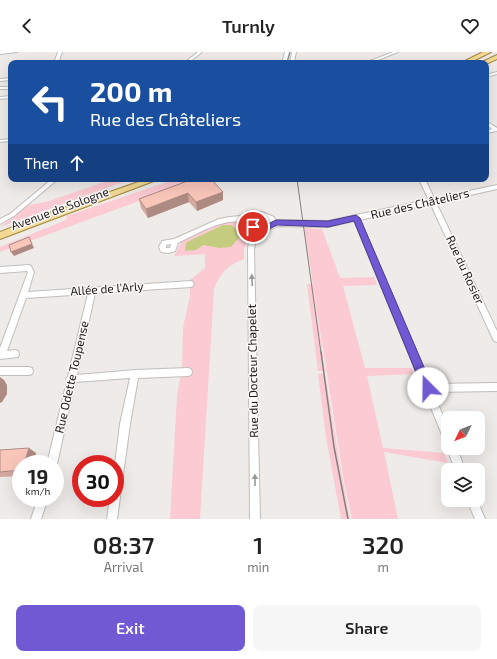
<!DOCTYPE html>
<meta charset="utf-8">
<style>
:root{--surface:#fff;--page:#f6f6f6;--text:#222;--muted:#767676;--accent:#7159d3}
body{margin:0;font-family:"Exo 2",sans-serif;background:var(--page);color:var(--text);height:100vh;display:flex;flex-direction:column;font-size:15px;white-space:nowrap}
*{box-sizing:border-box;margin:0}
p{font-size:13px;color:var(--muted)}
.icon{flex:none;width:22px;height:22px;fill:none;stroke:currentColor;stroke-width:2;stroke-linecap:round;stroke-linejoin:round}
.map{position:relative;height:467px;overflow:hidden}
.details{display:flex;flex-direction:column;background:var(--surface);flex:1}
.details>*{flex:none}
.guide{position:absolute;left:8px;top:8px;width:481px;height:122px;border-radius:8px;box-shadow:0 4px 16px #0002;background:#1a4fa0;color:#fff;overflow:hidden}
.needle{width:26px;rotate:227deg}
.controls{position:absolute;left:441px;top:359px;display:grid;gap:8px}
.controls a{display:grid;place-items:center;width:44px;height:44px;border-radius:8px;background:var(--surface);box-shadow:0 4px 16px #0002;font-size:20px}
.speed{position:absolute;left:12px;top:403px;display:flex;gap:8px;font-size:20px;font-weight:700;text-align:center}
.speed>*{display:grid;place-content:center;width:52px;height:52px;border-radius:50%;background:var(--surface);box-shadow:0 4px 16px #0002;line-height:1}
.speed small{font-size:10px;font-weight:400}
.speed .limit{border:6px solid #d22;background:#fff;color:#111}
.pin{position:absolute;display:grid;place-items:center;width:34px;height:34px;color:#fff;margin:-17px;border:2px solid #fff;border-radius:50%;box-shadow:0 1px 4px #0007}
.me{position:absolute;width:44px;margin:-22px;rotate:338deg;stroke-linejoin:round;filter:drop-shadow(0 0 3px #0008)}
.turn{display:flex;align-items:center;gap:14px;height:84px;padding:0 16px;font-size:18px}
.turn .icon{width:52px;height:52px;stroke-width:2.5}
.turn b{display:block;font-size:28px;line-height:34px}
.then{display:flex;align-items:center;height:38px;padding:0 16px;background:#0003;gap:8px;font-size:15px}
.eta{display:flex;justify-content:space-evenly;align-items:center;height:68px;text-align:center}
.eta b{font-size:24px;font-weight:600;line-height:28px}
.action{display:flex;gap:8px;margin-top:auto;padding:8px 16px}
.action a{flex:1;height:46px;border-radius:8px;background:var(--accent);color:#fff;font-size:16px;font-weight:600;line-height:46px;text-align:center}
.action a+a{background:var(--page);color:var(--text)}
header{display:flex;justify-content:space-between;align-items:center;height:52px;padding:0 16px;background:var(--surface);font-size:18px;font-weight:600}
.map>svg:first-child{display:block}
</style>
<header><svg class="icon" aria-label="back" viewBox="0 0 24 24"><path d="M15 5l-7 7 7 7"/></svg>Turnly<svg class="icon" aria-label="heart" viewBox="0 0 24 24"><path d="M12 20l-8-8c-3-5 5-10 8-4 3-6 11-1 8 4z"/></svg></header>
<div class="map">
<svg width="497" height="467" viewBox="0 0 497 467">
<rect width="100%" height="100%" fill="#eeebe9"/>
<g fill="#fbcad2">
<path d="M113,127H131L0,175L29,153L46,150Z"/>
<path d="M176,127H199L0,200V195L66,168L67,164Z"/>
<path d="M236,169L245,171L255,178L251,184H248L244,197V207C228,213 220,221 214,237L200,467H170L177,344L182,317L183,276L190,244V228L205,216V202L174,204L182,189L223,171Z"/>
<path d="M304,176L322,177L340,226L374,225L377,233L343,234L365,316H411L413,322L367,324L383,396L444,401L448,411L384,400L398,467H352L344,430L314,239L325,319H318L307,232H313Z"/>
<path d="M325,321L340,414L350,467H341L326,385L318,322Z"/>
</g>
<path fill="#c4cd7f" d="M223,173H231L237,178L239,186L231,195L220,196L203,193L196,198L185,199L186,191L191,188Z"/>
<g fill="none" stroke-linecap="round" stroke-linejoin="round">
<defs>
<g id="street">
<path d="M0,0H17L0,2Z"/>
<path d="M58,0H62L58,11H54Z"/>
<path d="M198,0H202L188,11H184Z"/>
<path d="M285,0H289L286,11H282Z"/>
<path d="M292,0H296L294,11H290Z"/>
<path d="M393,0H398L370,11H365Z"/>
<path d="M497,20V22L486,25V23Z"/>
<path d="M11,26V28L0,29V27Z"/>
<rect x="0" y="35" width="11" height="2"/>
<path d="M11,44V46L0,47V45Z"/>
<path d="M486,69L497,76V79L486,81V79L492,77L486,72Z"/>
<path d="M11,87V89L0,90V88Z"/>
<path d="M52,127H58L14,164L0,172V167L10,162Z"/>
<path d="M419,127H425L497,279V290L494,289L493,287Z"/>
<path d="M240,164L250,166L253,168L250,170C221,166 203,179 178,191L175,199L168,201L161,200L159,195L162,189L174,187L219,167L230,165ZM171,192L170,196H166V193Z"/>
<path d="M356,164L359,166L429,332L497,331V339L433,340L448,376V392L445,390L353,166Z"/>
<path d="M263,175L266,177L256,185L254,198L260,467H250L248,198C249,186 251,179 263,175Z"/>
<path d="M29,213L31,214L34,220L28,240L191,229L193,230L194,232L193,234L191,235L95,241L77,323L135,318L188,316L191,317L192,320L191,323L188,324L138,326L130,372L117,467H107L110,446H115V412L120,372L130,326L75,330L57,412L55,416V412H47L67,329L66,327L68,324L88,242L26,246L7,299L15,298L18,299L19,302L18,305L0,307V296L28,220L27,219L0,221V215Z"/>
<path d="M0,315H29L32,316L33,319L32,322L29,323H0Z"/>
<path d="M448,394V396H457L465,418H455L447,396Z"/>
<path d="M38,446H48L41,467H31Z"/>
<path d="M467,448H477L485,467H475Z"/>
</g>
<path id="secondary" d="M497,133V137L328,175L275,174L274,176L263,180L250,177L246,171L248,164L262,160L274,165L275,168L328,169ZM261,166L267,168V173L263,174L256,173L254,171L255,168Z"/>
<g id="primary">
<path d="M483,0H491L469,11H461Z"/>
<path d="M497,3V7L486,12L480,11Z"/>
<path d="M147,127H159L0,187V180L38,165Z"/>
</g>
</defs>
<use href="#street" stroke="#c0bebc" stroke-width="2"/>
<use href="#secondary" stroke="#c0bebc" stroke-width="2"/>
<use href="#primary" stroke="#a2863b" stroke-width="2"/>
<use href="#street" fill="#fff" fill-rule="evenodd"/>
<use href="#secondary" fill="#fff" fill-rule="evenodd"/>
<use href="#primary" fill="#f2d994" fill-rule="evenodd"/>
<g stroke="#83817f" stroke-width="1">
<path d="M287,11L290,0"/>
<path d="M297,127L321,301"/>
</g>
<path stroke="#83817f" stroke-width="1.5" d="M321,300L334,395L348,467"/>
</g>
<g fill="#d6aaa0">
<path d="M193,127L223,148L197,159L189,150L148,166L141,156L139,147Z"/>
<path d="M0,398L36,401L21,412V424L0,425Z"/>
</g>
<g fill="#ae8b82">
<path d="M223,140V148L197,159L196,150Z"/>
<path d="M188,141L189,150L148,166L146,157Z"/>
<path d="M29,185L34,196L14,204L11,200Z"/>
<path d="M0,325L4,328L7,333V342L2,350L0,351Z"/>
<path d="M29,396L36,401L33,412H24Z"/>
</g>
<g fill="#f9c6ba" stroke="#ae8b82">
<path d="M193,127H211L223,140L196,150L188,141L146,157L139,147Z"/>
<path d="M29,185L32,192L11,200L9,193Z"/>
<path d="M29,396L24,412H21V418L0,420V398Z"/>
</g>
<defs><path id="oneway-solid" d="M-6-.8H1V-3.2L6.5 0L1 3.2V.8H-6Z"/></defs>
<g fill="#999998">
<use href="#oneway-solid" transform="translate(252 228) rotate(-93)"/>
<use href="#oneway-solid" transform="translate(255 428) rotate(-91)"/>
</g>
<path fill="#7159d3" stroke="#493a89" d="M356,163L360,166L433,336L432,340L428,341L424,340L354,169L328,175L277,173L263,180L250,177L249,175L253,172L262,175L276,168L328,169Z"/>
<g text-anchor="middle" stroke-width="3" stroke-linejoin="round" paint-order="stroke">
<g font-size="12" fill="#1d1c1b" stroke="#fbf8f6">
<text transform="translate(420 152) rotate(-13)" y="4">Rue des Châteliers</text>
<text transform="translate(60 157) rotate(-20)" y="4">Avenue de Sologne</text>
<text transform="translate(465 218) rotate(65)" y="4">Rue du Rosier</text>
<text transform="translate(107 237) rotate(-4)" y="4">Allée de l'Arly</text>
<text transform="translate(253 319) rotate(-91)" y="4">Rue du Docteur Chapelet</text>
<text transform="translate(72 325) rotate(-77)" y="4">Rue Odette Toupense</text>
</g>
</g>
</svg>
<div class="controls">
<a><svg class="needle" viewBox="-14 -14 28 28"><path d="M0-13l5 13h-10z" fill="#e53935"/><path d="M0 13l5-13h-10z" fill="#767676"/></svg></a>
<a><svg class="icon" aria-label="layers" viewBox="0 0 24 24"><path d="M12 4l9 5-9 5-9-5zM3 14l9 5 9-5"/></svg></a>
</div>
<div class="speed"><div>19<small>km/h</small></div><div class="limit">30</div></div>
<div class="pin" style="left:253px;top:175px;background:#d93025"><svg class="icon" aria-label="arrive" viewBox="0 0 24 24"><path d="M6 21V4h12l-3 4 3 4H6"/></svg></div>
<svg class="me" style="left:428px;top:336px" viewBox="-20 -20 40 40"><circle r="19" fill="#fff"/><path d="M0-13L10 11 0 6-10 11z" fill="#7159d3"/></svg>
<div class="guide">
<div class="turn"><svg class="icon" aria-label="left" viewBox="0 0 24 24"><path d="M17 20v-9H6M10 6l-5 5 5 5"/></svg><div><b>200 m</b>Rue des Châteliers</div></div>
<div class="then">Then<svg class="icon" aria-label="ahead" viewBox="0 0 24 24"><path d="M12 20V5M6 11l6-6 6 6"/></svg></div>
</div>
</div>
<section class="details">
<div class="eta">
<div><b>08:37</b><p>Arrival</p></div>
<div><b>1</b><p>min</p></div>
<div><b>320</b><p>m</p></div>
</div>
<div class="action"><a>Exit</a><a>Share</a></div>
</section>
